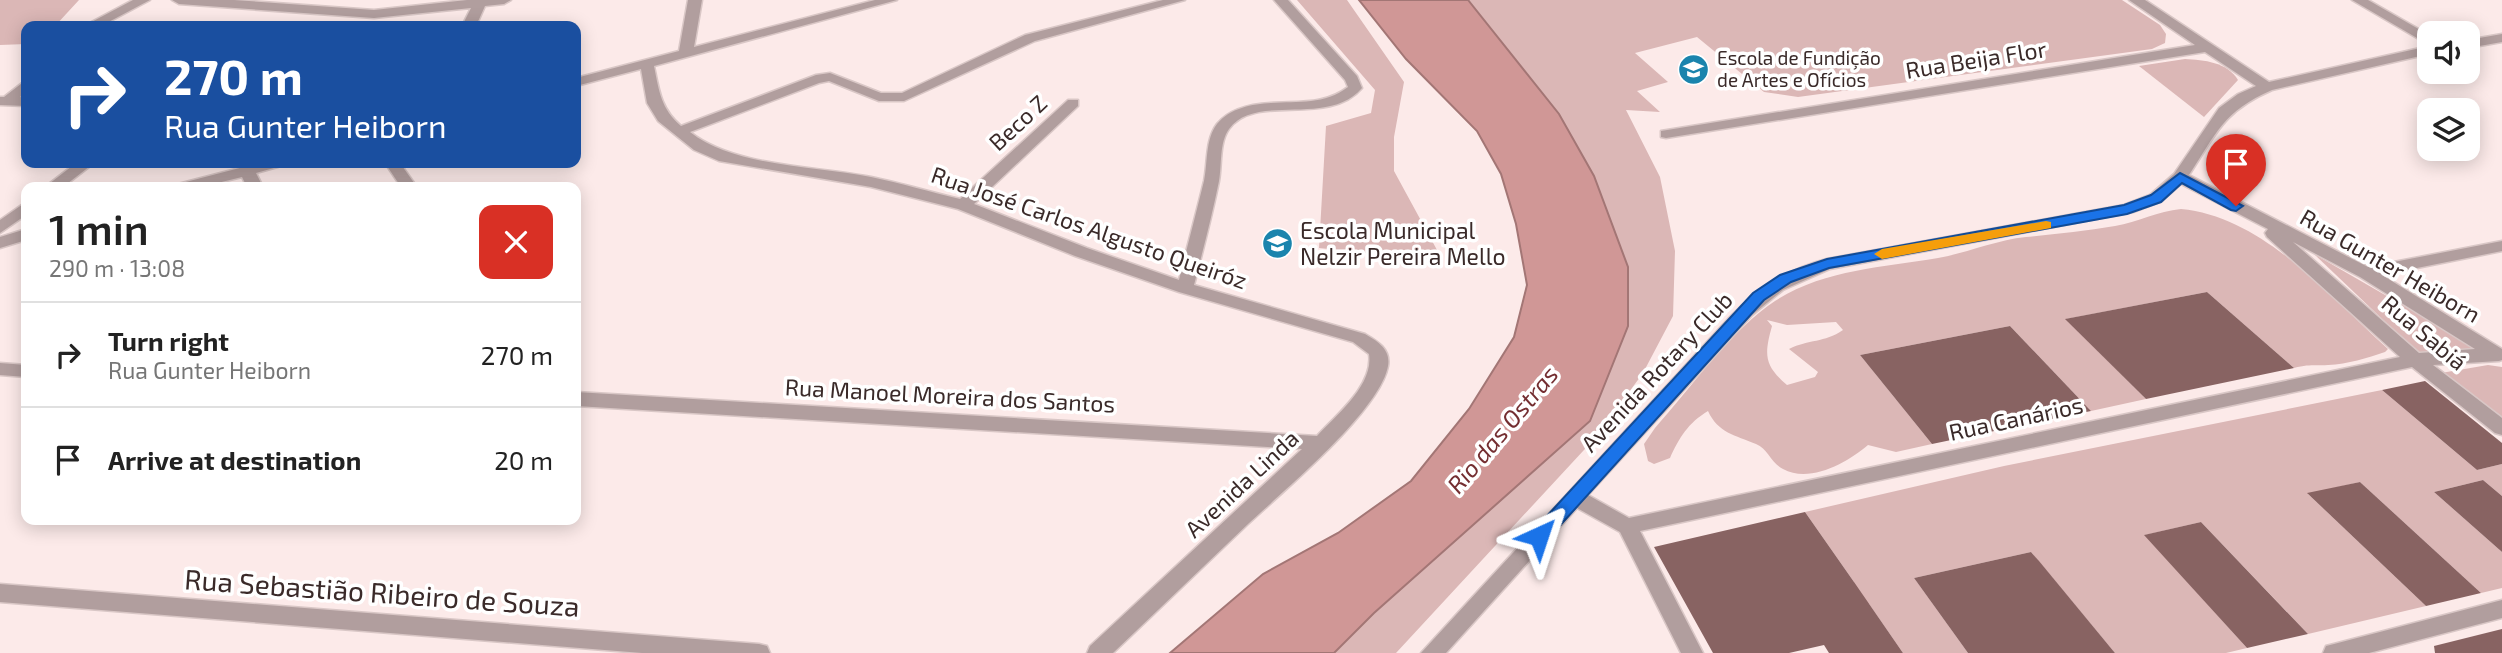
<!DOCTYPE html>
<meta charset="utf-8">
<style>
:root{--surface:#fff;--page:#f6f6f6;--text:#222;--muted:#767676;--line:#e0e0e0}
body{margin:0;font-family:"Exo 2",sans-serif;background:var(--page);color:var(--text);height:100vh;display:flex;flex-direction:column;font-size:26px;white-space:nowrap}
*{box-sizing:border-box;margin:0}
p{font-size:23px;color:var(--muted)}
.icon{flex:none;width:38px;height:38px;fill:none;stroke:currentColor;stroke-width:2;stroke-linecap:round;stroke-linejoin:round}
.map{position:relative;flex:1;overflow:hidden}
.drawer{position:absolute;left:21px;top:182px;width:560px;height:343px;display:flex;flex-direction:column;background:var(--surface);border-radius:14px;box-shadow:0 4px 18px #0003}
.drawer>*{flex:none}
.guide{position:absolute;left:21px;top:21px;width:560px;height:147px;border-radius:14px;box-shadow:0 4px 18px #0003;background:#1a4fa0;color:#fff;overflow:hidden}
.controls{position:absolute;left:2417px;top:21px;display:grid;gap:14px}
.controls a{display:grid;place-items:center;width:63px;height:63px;border-radius:14px;background:var(--surface);box-shadow:0 4px 18px #0003;font-size:35px}
.pin{position:absolute;display:grid;place-items:center;width:60px;height:60px;color:#fff;margin:-72px -30px;border-radius:50% 50% 50% 0;rotate:-45deg;box-shadow:0 0 7px #0007}
.pin .icon{rotate:45deg}
.me{position:absolute;width:77px;margin:-38px;rotate:42deg;stroke-linejoin:round;filter:drop-shadow(0 0 5px #0008)}
.turn{display:flex;align-items:center;gap:24px;height:147px;padding:0 28px;font-size:32px}
.turn .icon{width:91px;height:91px;stroke-width:2.5}
.turn b{display:block;font-size:49px;line-height:60px}
.round{display:grid;place-items:center;flex:none;width:74px;height:74px;border-radius:14px;background:var(--page)}
.head{display:flex;align-items:center;justify-content:space-between;height:119px;padding:0 28px}
h1{font-size:42px;font-weight:600;line-height:52px}
ul{padding:0;list-style:none}
li{display:flex;align-items:center;gap:21px;height:105px;padding:0 28px;border-top:2px solid var(--line)}
li div{flex:1}
li b{display:block;font-size:26px}
li em{font-style:normal}
.map>svg:first-child{display:block}
</style>
<div class="map">
<svg width="2502" height="653" viewBox="0 0 2502 653">
<rect width="100%" height="100%" fill="#fceae9"/>
<g fill="#dbb7b6" fill-rule="evenodd">
<path d="M0,0H79L55,26H26V44L0,45Z"/>
<path d="M1297,0H1347L1404,82L1394,137V171L1443,261L1319,248L1326,126L1371,113L1375,90Z"/>
<path d="M1468,0H2122L2160,25L2166,34L2165,43L2152,49L1798,97L1764,92L1697,37L1635,53L1668,82L1637,91L1660,112L1626,110L1660,177L1675,251L1673,316L1643,373L1596,437L1396,653H1334L1373,613L1590,421L1628,326L1594,176L1559,114Z"/>
<path d="M2185,59C2204,60 2227,62 2238,80L2204,117L2139,66Z"/>
<path d="M2181,209C2264,217 2329,296 2388,349L2385,352C2367,358 2348,364 2328,365C2314,366 2309,364 2294,368L2207,292L2066,319L2146,399L2091,411L2010,326L1860,355L1932,444L1896,452L1868,445C1848,462 1810,484 1783,469C1771,463 1768,449 1756,444C1735,435 1718,433 1708,411C1688,423 1679,438 1670,458L1654,464L1648,461L1644,444L1655,428C1689,390 1733,328 1775,301C1825,269 1881,268 1938,258C1967,253 1996,240 2026,237C2055,234 2085,231 2115,226C2138,222 2158,211 2181,209ZM1767,320L1787,325L1836,322L1843,330C1824,343 1809,339 1789,349L1818,372L1815,377L1787,385C1764,365 1764,355 1772,326Z"/>
<path d="M2314,254L2477,348L2419,354Z"/>
<path d="M2488,365L2502,367V420L2441,373Z"/>
<path d="M2382,390L2477,470L2502,464V496L2483,480L2434,492L2502,552V588L2481,593L2360,482L2308,494L2426,606L2308,634L2201,522L2145,535L2247,648L2226,653H2115L2031,552L1914,578L1968,653H1903L1869,604L1793,597L1854,582L1805,512L2004,466Z"/>
</g>
<path fill="#d09796" stroke="#a37675" stroke-width="2" d="M1359,0H1468L1559,114L1594,176L1628,267V326L1590,421L1374,613L1334,653H1170L1263,574L1338,533L1411,481L1469,409L1514,337L1527,285L1516,224L1501,174L1477,131L1406,59Z"/>
<g fill="#886362">
<path d="M2207,292L2294,368L2146,399L2065,319Z"/>
<path d="M2010,326L2091,411L1932,444L1860,355Z"/>
<path d="M2425,381L2502,443V464L2477,470L2382,390Z"/>
<path d="M2483,480L2502,496V552L2434,492Z"/>
<path d="M2360,482L2481,593L2426,606L2307,493Z"/>
<path d="M1805,512L1854,582L1903,653H1829L1824,645L1789,653H1713L1654,547Z"/>
<path d="M2201,522L2262,586L2308,634L2247,648L2144,535Z"/>
<path d="M2031,552L2039,561L2115,653H1968L1914,578Z"/>
<path d="M2502,629V653H2435L2434,646Z"/>
</g>
<g fill="none" stroke-linecap="round" stroke-linejoin="round">
<defs>
<g id="minor">
<path d="M133,0H150L101,26H84Z"/>
<path d="M172,0H234L374,10L467,0H511L504,4L485,6L476,26H462L471,8L374,18L179,4Z"/>
<path d="M688,0H702L694,47L875,0H897L654,66C659,91 661,109 681,126L816,75L830,73L881,93H902L1025,35L1163,0H1185L1035,41L904,101H879L829,81L819,83L690,132C734,167 816,166 871,177C901,183 930,192 960,199L1068,100H1078V106L974,204L1087,248L1179,280C1187,247 1196,214 1204,181C1208,162 1205,140 1217,124C1230,108 1252,104 1271,103C1298,101 1325,105 1348,87L1345,80L1274,0H1288L1357,76L1362,88C1328,128 1255,92 1229,129C1219,143 1222,165 1219,181C1212,216 1203,250 1194,285L1365,334C1377,341 1391,349 1388,366C1380,411 1282,492 1248,524C1203,567 1158,610 1113,653H1087L1090,646L1302,449L576,406V392L1317,436C1336,415 1374,385 1369,354L1353,342L1179,292L1075,256L958,209L871,187L719,161L694,150L658,121L647,103L641,69L576,86V78L679,51Z"/>
<path d="M2129,0H2145L2269,82L2429,46V54L2272,90C2223,111 2216,134 2189,175L2368,267L2502,241V251L2382,275L2502,349V360L2499,361L2433,365L2502,418V435L2495,433L2412,367L1640,531L1703,653H1681L1620,532L1577,508L1446,653H1421L1729,318C1757,289 1788,269 1827,259L2124,205L2150,195L2174,174L2219,108L2238,94L2256,86L2205,52L1666,138L1661,137V131L2195,45ZM2181,184L2268,229L2265,233L2267,237L2400,357L1629,518L1588,495L1752,315L1783,290L1830,269L2133,212L2162,201ZM2293,242L2360,277L2475,349L2419,353Z"/>
<path d="M2352,0H2368L2429,35V45Z"/>
<path d="M2502,34V42L2468,48V40Z"/>
<path d="M26,80V92L20,97L26,98V106L0,105V97H4Z"/>
<path d="M76,163H94L63,187H45Z"/>
<path d="M259,163H284L281,166L256,173L263,187H247L242,177L201,187H176L178,184Z"/>
<path d="M385,163H400L417,187H401Z"/>
<path d="M26,202V215L0,233V220Z"/>
<path d="M26,229V240L0,248V237Z"/>
<path d="M0,363L26,365V377L0,375Z"/>
<path d="M0,584L759,644L767,646L770,653H642L0,602Z"/>
<path d="M2502,600V618L2369,653H2323L2326,646L2334,644Z"/>
</g>
</defs>
<use href="#minor" stroke="#d9c7c6" stroke-width="3"/>
<use href="#minor" fill="#b19e9e" fill-rule="evenodd"/>
</g>
<path fill="#1a73e8" stroke="#114b97" stroke-width="2" d="M2180,173L2243,206L2236,211L2231,210L2182,183L2161,202L2127,214L1829,268L1791,282L1764,300L1546,541H1533L1530,536L1533,531L1753,293L1780,275L1827,259L2124,205L2151,195Z"/>
<path fill="#f59e0b" d="M2046,221L2051,222V228L1882,259L1874,254L1882,249Z"/>
<defs>
<symbol id="school-disc" viewBox="-11 -11 22 22"><circle r="9.5" fill="#1a84ad" stroke="#fff"/><path d="M0-5L7-2L0 1L-7-2ZM-4 1L0 2.5L4 1V4Q0 6-4 4Z" fill="#fff"/></symbol>
</defs>
<g fill-rule="evenodd">
<use href="#school-disc" x="1676" y="52" width="35" height="35"/>
<use href="#school-disc" x="1260" y="226" width="35" height="35"/>
</g>
<g text-anchor="middle" stroke-width="7" stroke-linejoin="round" paint-order="stroke">
<g font-size="19" fill="#3a2a29" stroke="#fff" text-anchor="start">
<text x="1717" y="65">Escola de Fundição<tspan x="1717" dy="22">de Artes e Ofícios</tspan></text>
</g>
<g font-size="23" fill="#3a2a29" stroke="#fff">
<text transform="translate(1976 60) rotate(-9)" y="8">Rua Beija Flor</text>
<text transform="translate(1018 123) rotate(-43)" y="8">Beco Z</text>
<text transform="translate(1089 228) rotate(19)" y="8">Rua José Carlos Algusto Queiróz</text>
<text transform="translate(2390 266) rotate(30)" y="8">Rua Gunter Heiborn</text>
<text transform="translate(2424 333) rotate(40)" y="8">Rua Sabiá</text>
<text transform="translate(1657 372) rotate(-47)" y="8">Avenida Rotary Club</text>
<text transform="translate(950 396) rotate(3)" y="8">Rua Manoel Moreira dos Santos</text>
<text transform="translate(2016 419) rotate(-12)" y="8">Rua Canários</text>
<text transform="translate(1242 484) rotate(-43)" y="8">Avenida Linda</text>
</g>
<g font-size="23" fill="#3a2a29" stroke="#fff" text-anchor="start">
<text x="1300" y="239">Escola Municipal<tspan x="1300" dy="26">Nelzir Pereira Mello</tspan></text>
</g>
<g font-size="24" font-style="italic" fill="#742e31" stroke="#fff">
<text transform="translate(1503 430) rotate(-50)" y="8">Rio das Ostras</text>
</g>
<g font-size="28" fill="#3a2a29" stroke="#fff">
<text transform="translate(382 593) rotate(4)" y="10">Rua Sebastião Ribeiro de Souza</text>
</g>
</g>
</svg>
<div class="controls">
<a><svg class="icon" aria-label="sound" viewBox="0 0 24 24"><path d="M4 9h4l5-4v14l-5-4H4zM17 9q2 3 0 6"/></svg></a>
<a><svg class="icon" aria-label="layers" viewBox="0 0 24 24"><path d="M12 4l9 5-9 5-9-5zM3 14l9 5 9-5"/></svg></a>
</div>
<div class="pin" style="left:2236px;top:206px;background:#d93025"><svg class="icon" aria-label="arrive" viewBox="0 0 24 24"><path d="M6 21V4h12l-3 4 3 4H6"/></svg></div>
<svg class="me" style="left:1539px;top:536px" viewBox="-20 -20 40 40"><path d="M0-17L14 15 0 8-14 15z" fill="#1a73e8" stroke="#fff" stroke-width="4"/></svg>
<div class="guide">
<div class="turn"><svg class="icon" aria-label="right" viewBox="0 0 24 24"><path d="M7 20v-9h11M14 6l5 5-5 5"/></svg><div><b>270 m</b>Rua Gunter Heiborn</div></div>
</div>
<section class="drawer">
<div class="head"><div><h1>1 min</h1><p>290 m · 13:08</p></div><a class="round" style="background:#d93025;color:#fff"><svg class="icon" aria-label="close" viewBox="0 0 24 24"><path d="M6 6l12 12M18 6L6 18"/></svg></a></div>
<ul>
<li><svg class="icon" aria-label="right" viewBox="0 0 24 24"><path d="M7 20v-9h11M14 6l5 5-5 5"/></svg><div><b>Turn right</b><p>Rua Gunter Heiborn</p></div><em>270 m</em></li>
<li><svg class="icon" aria-label="arrive" viewBox="0 0 24 24"><path d="M6 21V4h12l-3 4 3 4H6"/></svg><div><b>Arrive at destination</b></div><em>20 m</em></li>
</ul>
</section>
</div>
